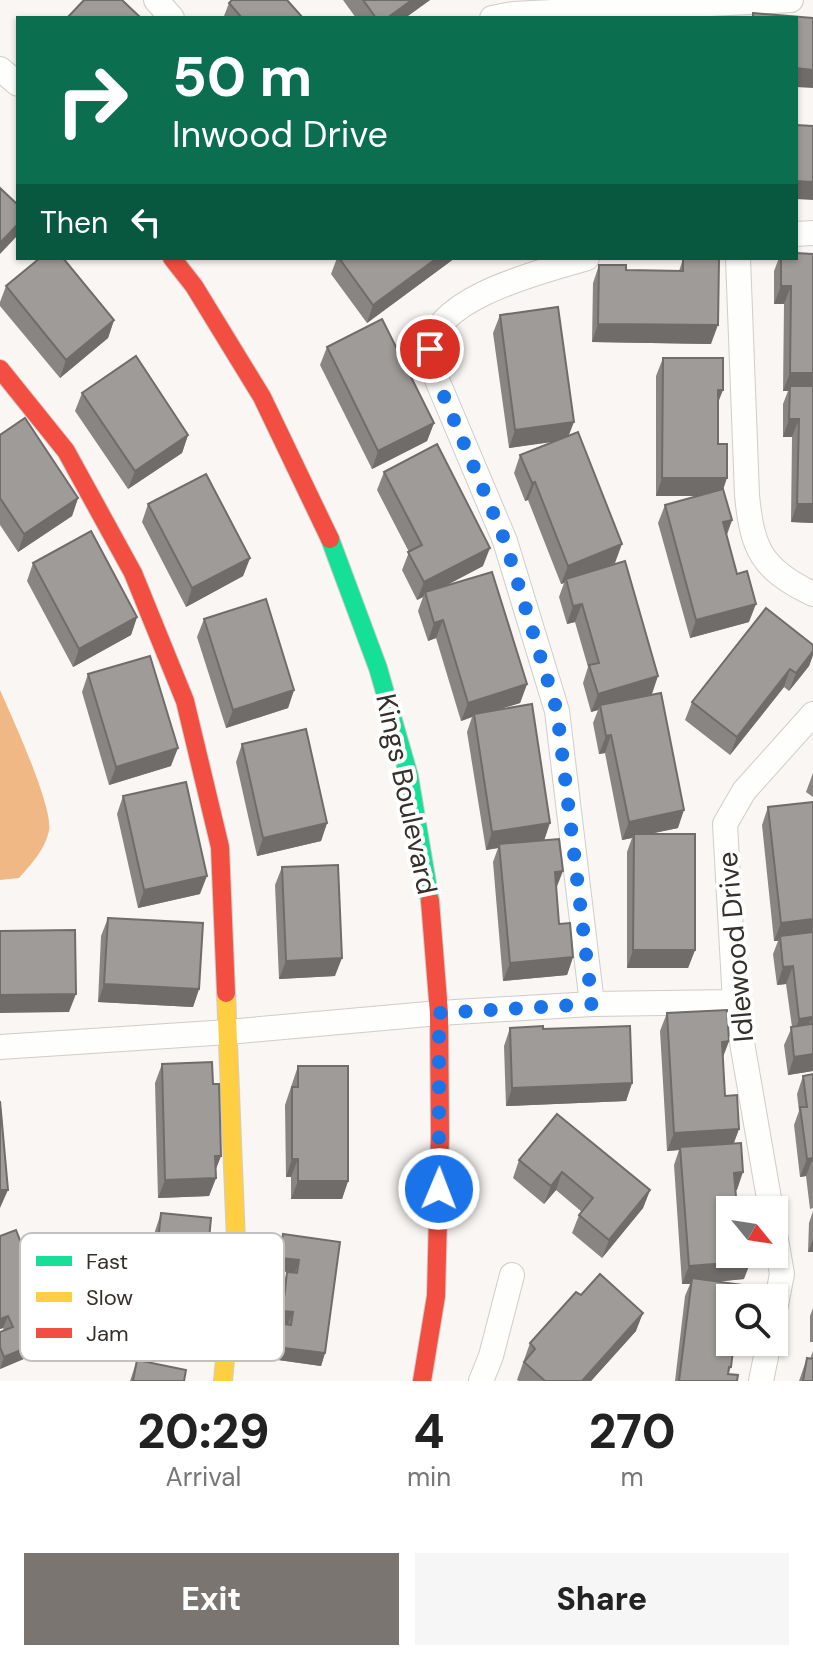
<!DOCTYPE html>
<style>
:root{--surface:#fff;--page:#f6f6f6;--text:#222;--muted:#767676;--accent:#7a7571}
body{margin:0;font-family:"DM Sans",sans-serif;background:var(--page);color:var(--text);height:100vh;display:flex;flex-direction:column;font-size:30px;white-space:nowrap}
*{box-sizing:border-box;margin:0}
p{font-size:26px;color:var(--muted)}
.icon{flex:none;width:44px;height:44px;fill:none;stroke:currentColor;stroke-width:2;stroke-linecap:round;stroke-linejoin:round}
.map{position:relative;height:1381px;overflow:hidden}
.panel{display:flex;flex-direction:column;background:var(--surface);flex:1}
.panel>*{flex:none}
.guide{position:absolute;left:16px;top:16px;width:782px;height:244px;border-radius:0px;box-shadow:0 2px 6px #0004;background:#0b6e4f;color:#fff;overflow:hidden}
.needle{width:52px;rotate:120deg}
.tools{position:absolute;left:716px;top:1196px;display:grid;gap:16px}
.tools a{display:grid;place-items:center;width:72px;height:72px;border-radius:0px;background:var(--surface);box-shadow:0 2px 6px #0004;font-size:40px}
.pin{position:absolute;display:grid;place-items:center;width:68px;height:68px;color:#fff;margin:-34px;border:4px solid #fff;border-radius:50%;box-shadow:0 2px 8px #0007}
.me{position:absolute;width:88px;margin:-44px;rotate:1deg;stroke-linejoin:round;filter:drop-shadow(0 0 6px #0008)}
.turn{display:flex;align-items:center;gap:28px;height:168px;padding:0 24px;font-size:36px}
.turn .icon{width:104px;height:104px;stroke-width:2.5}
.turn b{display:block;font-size:56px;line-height:68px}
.then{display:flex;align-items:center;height:76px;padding:0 24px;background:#0003;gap:16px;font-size:30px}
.eta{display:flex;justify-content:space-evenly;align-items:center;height:136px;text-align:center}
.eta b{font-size:48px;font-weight:800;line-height:56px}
.cta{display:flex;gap:16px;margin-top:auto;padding:16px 24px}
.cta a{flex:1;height:92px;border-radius:0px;background:var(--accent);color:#fff;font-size:32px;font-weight:800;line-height:92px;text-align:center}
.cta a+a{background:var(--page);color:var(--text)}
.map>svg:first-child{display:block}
</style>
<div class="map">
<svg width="813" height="1381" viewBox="0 0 813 1381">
<rect width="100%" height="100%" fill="#f9f6f3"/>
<path fill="#f0b884" d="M0,690C11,715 54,808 49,831C44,851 32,863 19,878L0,880Z"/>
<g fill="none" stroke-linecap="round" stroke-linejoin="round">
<defs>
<g id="street">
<path d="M156,0L172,18"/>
<path d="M492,18L513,14L791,0"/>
<path d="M0,69L18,84"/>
<path d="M796,234L813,233"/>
<path d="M587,258C545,271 435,296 430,349C429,355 431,362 432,368L505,541L557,711L592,1004"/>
<path d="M738,258L747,495C752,549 762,570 813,594"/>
<path d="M0,1047L228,1032L439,1013L592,1004L735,1002"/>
<path d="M771,1210L735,1002L725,824L744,791L813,714"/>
<path d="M774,1228L782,1274L774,1315"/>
<path d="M481,1381L491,1356L512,1275"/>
<path d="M761,1381L769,1342"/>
</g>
<path id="fast" d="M330,539L378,668L409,776L430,901"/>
<path id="slow" d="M223,1381L236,1241L226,993"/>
<g id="jam">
<path d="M172,258L194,286L262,397L330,539"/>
<path d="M0,369L66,451L133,573L185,701L220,847L226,993"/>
<path d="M422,1381L436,1296L440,1135L439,1013L430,901"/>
</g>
</defs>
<use href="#street" stroke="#d1ccc8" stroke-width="26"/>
<use href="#fast" stroke="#d1ccc8" stroke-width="20"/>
<use href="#slow" stroke="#d1ccc8" stroke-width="20"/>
<use href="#jam" stroke="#d1ccc8" stroke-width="20"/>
<use href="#street" stroke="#fefefd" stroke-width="24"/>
<use href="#fast" stroke="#16e098" stroke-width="18"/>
<use href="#slow" stroke="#ffcf43" stroke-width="18"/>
<use href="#jam" stroke="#f24e42" stroke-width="18"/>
</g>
<g fill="#898583">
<path d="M343,0H430L405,18H356Z"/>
<path d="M229,3L303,18H226L224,16Z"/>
<path d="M337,258H455L367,323L331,274Z"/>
<path d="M779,258H796L813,523L791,522L792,437H783V404L788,391H783L784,304H774V271Z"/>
<path d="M683,259L711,344L592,342L593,283L599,265L626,270L679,271Z"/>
<path d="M6,286L114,320L108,338L60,378L0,306V302Z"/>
<path d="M500,315L569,436L615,563L596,570L652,694L678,828L650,834L695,950L688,968H627V852L632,838L622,840L605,753L599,754L593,723L598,710L591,712L583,683L588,667L575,622L567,624L559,597L564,583L561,584L528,500L525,501L514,473L520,455L554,441L509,448L493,333Z"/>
<path d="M327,347L434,423L427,441L372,469L320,365Z"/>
<path d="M663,358L718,403V444L723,489L732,520L727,535L749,622L690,638L658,523L665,505L699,496H656V376Z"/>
<path d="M82,393L188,435L182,453L128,489L75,411Z"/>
<path d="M0,435L78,498L72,516L18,552L0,525Z"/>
<path d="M384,472L483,566L443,587L527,684L520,703L496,710L544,840L556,888L559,924L573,957L567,975L503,981L493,862L498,848L486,850L467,732L472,717L461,721L436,638L428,641L418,611L423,597L417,600L402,570L409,552L377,490Z"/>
<path d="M148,504L250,558L243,576L186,607L142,522Z"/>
<path d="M33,563L137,617L131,635L73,667L27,581Z"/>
<path d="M204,619L294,690L288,708L226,728L197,637Z"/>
<path d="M813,645V655L809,666L789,691L784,687L730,755L685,720L692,702Z"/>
<path d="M88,674L171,766L109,785L82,692Z"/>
<path d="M242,744L327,823L321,841L257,856L236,762Z"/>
<path d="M813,773V797L806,792Z"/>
<path d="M123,796L200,894L138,908L117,814Z"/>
<path d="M813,802V1071L788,1075L784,1045L792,1027L786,984L777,985L773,954L778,941H774L762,825L768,807Z"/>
<path d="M282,867L335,976L279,979L275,885Z"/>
<path d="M108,918L199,989L193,1007L98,1002L101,936Z"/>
<path d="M667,1013L729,1041L723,1057L725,1096L739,1129L734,1143L737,1210L744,1279L715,1282L730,1298L731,1367L728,1374L737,1381H675L685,1296L690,1284H682L674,1165L679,1150L667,1151L660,1031Z"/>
<path d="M510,1028L543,1029L632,1083L626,1101L506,1106L504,1046Z"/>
<path d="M162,1064L213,1084L221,1156L215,1170L216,1178L209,1196L158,1198L155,1083Z"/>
<path d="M298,1066L348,1181L342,1199H291V1177H286L285,1105Z"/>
<path d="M813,1074V1208L810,1209L806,1176L800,1177L794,1125L799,1111L797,1094L803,1076Z"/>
<path d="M519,1160L650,1190L643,1208L602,1258L572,1233L579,1215L582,1212L556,1190L544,1204L513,1178Z"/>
<path d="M813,1211V1252H808L809,1223Z"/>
<path d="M161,1213L209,1240L207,1312L192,1351L142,1345L155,1231Z"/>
<path d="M283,1234L340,1242L325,1353L321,1366L264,1358L267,1335L271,1322L278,1323L283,1284L287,1272L276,1270L279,1247Z"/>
<path d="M0,1236L52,1347L0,1369V1332L4,1331L3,1328L0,1329Z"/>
<path d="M581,1295L636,1331L591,1381H519L517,1380L530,1343Z"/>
<path d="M813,1308V1342H810V1316Z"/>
<path d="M813,1351V1381H799L807,1358L810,1359Z"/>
<path d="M137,1360L184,1381H130Z"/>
</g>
<g fill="#6f6c6a">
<path d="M412,0H430L405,18H387Z"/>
<path d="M796,68L813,70V88L796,87Z"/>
<path d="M796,181L813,182V200L796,199Z"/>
<path d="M18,224V235L0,254V243Z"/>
<path d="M437,258H455L367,323L373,305Z"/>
<path d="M781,286H791L784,304H774Z"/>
<path d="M114,320L108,338L60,378L66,360Z"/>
<path d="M598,324L718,325L711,344L592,342Z"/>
<path d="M790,373H813V391L790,386L788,391H783Z"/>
<path d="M718,390H723L716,408Z"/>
<path d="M789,419H799L792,437H783Z"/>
<path d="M574,422L567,440L509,448L515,430Z"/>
<path d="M434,423L427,441L372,469L378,451Z"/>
<path d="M188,435L182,453L128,489L135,471Z"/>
<path d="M662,478H727L721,496H656Z"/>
<path d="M535,482L528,500L525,501L532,483Z"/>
<path d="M78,498L72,516L18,552L24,534Z"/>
<path d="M797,504H813V523L791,522Z"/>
<path d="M732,520L725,538L723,522Z"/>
<path d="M622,544L615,563L566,582V579L564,583L561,584L568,566Z"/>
<path d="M490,548L483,566L426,596L425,592L423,597L417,600L424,582Z"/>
<path d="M250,558L243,576L186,607L192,588Z"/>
<path d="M582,604L575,622L567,624L573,606Z"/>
<path d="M756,604L749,622L690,638L696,620Z"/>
<path d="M137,617L131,635L73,667L79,649Z"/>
<path d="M443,620L436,638L428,641L434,623Z"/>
<path d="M813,651V655L809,666L789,691L796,673Z"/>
<path d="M790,669L784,687L730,755L737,737Z"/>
<path d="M658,676L652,694L600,705L598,710L591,712L598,694Z"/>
<path d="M527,684L520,703L474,717V714L472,717L461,721L468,703Z"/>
<path d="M294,690L288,708L226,728L233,710Z"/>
<path d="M611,735L605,753L599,754L606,736Z"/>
<path d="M178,748L171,766L109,785L116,767Z"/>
<path d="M684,810L678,828L634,837V834L632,838L622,840L629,822Z"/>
<path d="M327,823L321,841L257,856L263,838Z"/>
<path d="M550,823L544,841L499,844L498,848L486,850L492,832Z"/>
<path d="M563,871L556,889L555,872Z"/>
<path d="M207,876L200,894L138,908L144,890Z"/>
<path d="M813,919V937L780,936L778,941H774L781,923Z"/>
<path d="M633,950H695L688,968H627Z"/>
<path d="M573,957L567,975L503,981L510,963Z"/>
<path d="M342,958L335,976L279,979L286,961Z"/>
<path d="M793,966L786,984L777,985L783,967Z"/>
<path d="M104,984L199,989L193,1007L98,1002Z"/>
<path d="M76,994L69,1012L0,1013V995Z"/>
<path d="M812,1017L805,1035L793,1037L799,1019Z"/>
<path d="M729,1041L722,1059V1042Z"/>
<path d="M813,1054V1071L788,1075L794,1057Z"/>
<path d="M632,1083L626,1101L506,1106L512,1088Z"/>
<path d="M739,1129L732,1147H680L679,1150L667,1151L674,1133Z"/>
<path d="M215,1156H221L214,1174Z"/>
<path d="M813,1158L806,1176L800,1177L807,1159Z"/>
<path d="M292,1159H298L291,1177H286Z"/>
<path d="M562,1172L556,1190L544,1204L551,1186Z"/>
<path d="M743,1172L737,1190L728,1191L734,1173Z"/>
<path d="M216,1178L209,1196L158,1198L165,1180Z"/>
<path d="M298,1181H348L342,1199H291Z"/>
<path d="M0,1190H8L0,1208Z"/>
<path d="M650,1190L643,1208L602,1258L609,1240Z"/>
<path d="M813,1239V1252H808Z"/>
<path d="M280,1258L299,1260L295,1273L276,1270Z"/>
<path d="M751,1261L744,1279L691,1284L692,1278L690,1284H682L689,1266Z"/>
<path d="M201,1311L207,1312L200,1330L195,1329Z"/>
<path d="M282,1311L293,1312L288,1324L278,1323Z"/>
<path d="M643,1313L636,1331L591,1381H582Z"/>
<path d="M8,1316L3,1328L0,1329V1319Z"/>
<path d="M149,1327L199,1333L192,1351L142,1345Z"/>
<path d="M57,1335L52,1347L0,1369L4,1357Z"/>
<path d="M268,1346L325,1353L321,1366L264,1358Z"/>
</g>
<g fill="#9f9b98" stroke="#6f6c6a" stroke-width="2">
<path d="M84,0H122L141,18H67Z"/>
<path d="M232,0H287L303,18H242L229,3Z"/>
<path d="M363,0H412L387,18H376Z"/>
<path d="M753,13L813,18V70L796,68V18H753Z"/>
<path d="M796,125L813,126V182L796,181Z"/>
<path d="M0,188L18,205V224L0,243Z"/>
<path d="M796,253L813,254V373H790L791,286H781V258H796Z"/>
<path d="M40,258H63L114,320L66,360L6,286Z"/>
<path d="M339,258H437L373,305Z"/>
<path d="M683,259H719L718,325L598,324L599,265H626V270L683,271Z"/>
<path d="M558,307L574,422L515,430L500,315Z"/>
<path d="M382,319L434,423L378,451L327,347Z"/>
<path d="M136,356L188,435L135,471L82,393Z"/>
<path d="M663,358H723V390H718V444H727V478H662Z"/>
<path d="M790,386H813V504H797L799,419H789Z"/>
<path d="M25,418L78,498L24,534L0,498V435Z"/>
<path d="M578,432L622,544L568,566L535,482L532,483L520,455Z"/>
<path d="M437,444L490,548L424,582L408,552L422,545L384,472Z"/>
<path d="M206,474L250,558L192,588L148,504Z"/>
<path d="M723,489L732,520L723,522L737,574L747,571L756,604L696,620L665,505Z"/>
<path d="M91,531L137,617L79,649L33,563Z"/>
<path d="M625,561L658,676L598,694L589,665L599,663L582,604L573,606L566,579Z"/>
<path d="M492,572L527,684L468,703L443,620L434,623L425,592Z"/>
<path d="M266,599L294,690L233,710L204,619Z"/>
<path d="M766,608L813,645V651L796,673L790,669L737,737L692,702Z"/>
<path d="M150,656L178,748L116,767L88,674Z"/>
<path d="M661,693L684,810L629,822L611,735L606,736L600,705Z"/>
<path d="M532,704L550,823L492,832L474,714Z"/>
<path d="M306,729L327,823L263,838L242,744Z"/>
<path d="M186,782L207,876L144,890L123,796Z"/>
<path d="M813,802V919L781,923L768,807Z"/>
<path d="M634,834H695V950H633Z"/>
<path d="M559,839L563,871L555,872L559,924L570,923L573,957L510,963L499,844Z"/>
<path d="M338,865L342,958L286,961L282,867Z"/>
<path d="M108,918L203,923L199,989L104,984Z"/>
<path d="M75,930L76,994L0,995V931Z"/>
<path d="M813,932V1054L794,1057L791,1027L812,1024V1017L799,1019L793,966L783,967L780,936Z"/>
<path d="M727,1010L729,1041L722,1042L725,1096L737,1095L739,1129L674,1133L667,1013Z"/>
<path d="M543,1026V1029L630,1026L632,1083L512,1088L510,1028Z"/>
<path d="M212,1062L213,1084H219L220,1119L221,1156H215L216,1178L165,1180L162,1064Z"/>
<path d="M298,1066H348V1181H298V1159H292V1087H298Z"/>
<path d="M813,1074V1162V1158L807,1159L800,1107H807L803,1076Z"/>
<path d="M0,1101L8,1190H0Z"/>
<path d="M557,1114L650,1190L609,1240L579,1215L593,1198L562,1172L551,1186L519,1160Z"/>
<path d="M741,1143L743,1172L734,1173L737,1210H730V1254H750L751,1261L689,1266L680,1147Z"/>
<path d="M161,1213L211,1218L209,1240H215L207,1312L201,1311L199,1333L149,1327Z"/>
<path d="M16,1230L57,1335L4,1357L0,1347V1332L13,1327L8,1316L0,1319V1236Z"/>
<path d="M283,1234L340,1242L325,1353L268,1346L271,1322L291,1325L293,1312L282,1311L285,1291L287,1272L297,1273L299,1260L280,1258Z"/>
<path d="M600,1274L643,1313L582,1381H545L524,1362L535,1349L530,1343L576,1292L581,1295Z"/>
<path d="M692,1278L750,1286L748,1298H730V1342H734L731,1367H729L728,1374L738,1375L737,1381H679Z"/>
<path d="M807,1358L813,1359V1381H803Z"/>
<path d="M137,1360L186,1370L184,1381H133Z"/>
</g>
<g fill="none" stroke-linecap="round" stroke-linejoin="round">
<path stroke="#1a73e8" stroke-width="14" stroke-dasharray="0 25.2" d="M430,349L432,368L505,541L557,711L592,1004L439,1013V1189"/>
</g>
<g text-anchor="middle" stroke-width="8" stroke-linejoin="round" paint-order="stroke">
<g font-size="28" fill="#36302b" stroke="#fff">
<text transform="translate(407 794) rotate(78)" y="10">Kings Boulevard</text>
<text transform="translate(735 947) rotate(-95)" y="10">Idlewood Drive</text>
</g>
</g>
<rect x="20" y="1233" width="264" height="128" rx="12" fill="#fff" stroke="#c3c1bf" stroke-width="2"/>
<rect x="36" y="1256" width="36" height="10" fill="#16e098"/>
<rect x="36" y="1292" width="36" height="10" fill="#ffcf43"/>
<rect x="36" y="1328" width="36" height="10" fill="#f24e42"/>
<g font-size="22" fill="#36302b">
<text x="86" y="1269">Fast</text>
<text x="86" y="1305">Slow</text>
<text x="86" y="1341">Jam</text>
</g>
</svg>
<div class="tools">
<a><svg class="needle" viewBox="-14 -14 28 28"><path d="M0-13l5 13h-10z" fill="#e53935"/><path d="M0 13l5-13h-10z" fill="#767676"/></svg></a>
<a><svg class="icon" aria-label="search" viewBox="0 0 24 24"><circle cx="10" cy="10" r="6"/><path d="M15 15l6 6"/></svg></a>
</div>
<div class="pin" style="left:430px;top:349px;background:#d93025"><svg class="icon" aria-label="arrive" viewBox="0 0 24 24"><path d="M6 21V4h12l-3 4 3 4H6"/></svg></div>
<svg class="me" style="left:439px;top:1189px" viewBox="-20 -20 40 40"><circle r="17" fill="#1a73e8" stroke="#fff" stroke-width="3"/><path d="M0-11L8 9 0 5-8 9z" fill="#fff"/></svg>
<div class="guide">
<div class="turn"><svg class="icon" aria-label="right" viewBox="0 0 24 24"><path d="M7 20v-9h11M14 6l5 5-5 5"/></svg><div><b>50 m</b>Inwood Drive</div></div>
<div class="then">Then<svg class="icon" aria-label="left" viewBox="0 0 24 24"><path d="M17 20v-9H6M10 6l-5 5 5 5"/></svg></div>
</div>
</div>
<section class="panel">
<div class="eta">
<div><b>20:29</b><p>Arrival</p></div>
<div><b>4</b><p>min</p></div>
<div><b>270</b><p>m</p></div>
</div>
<div class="cta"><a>Exit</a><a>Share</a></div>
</section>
